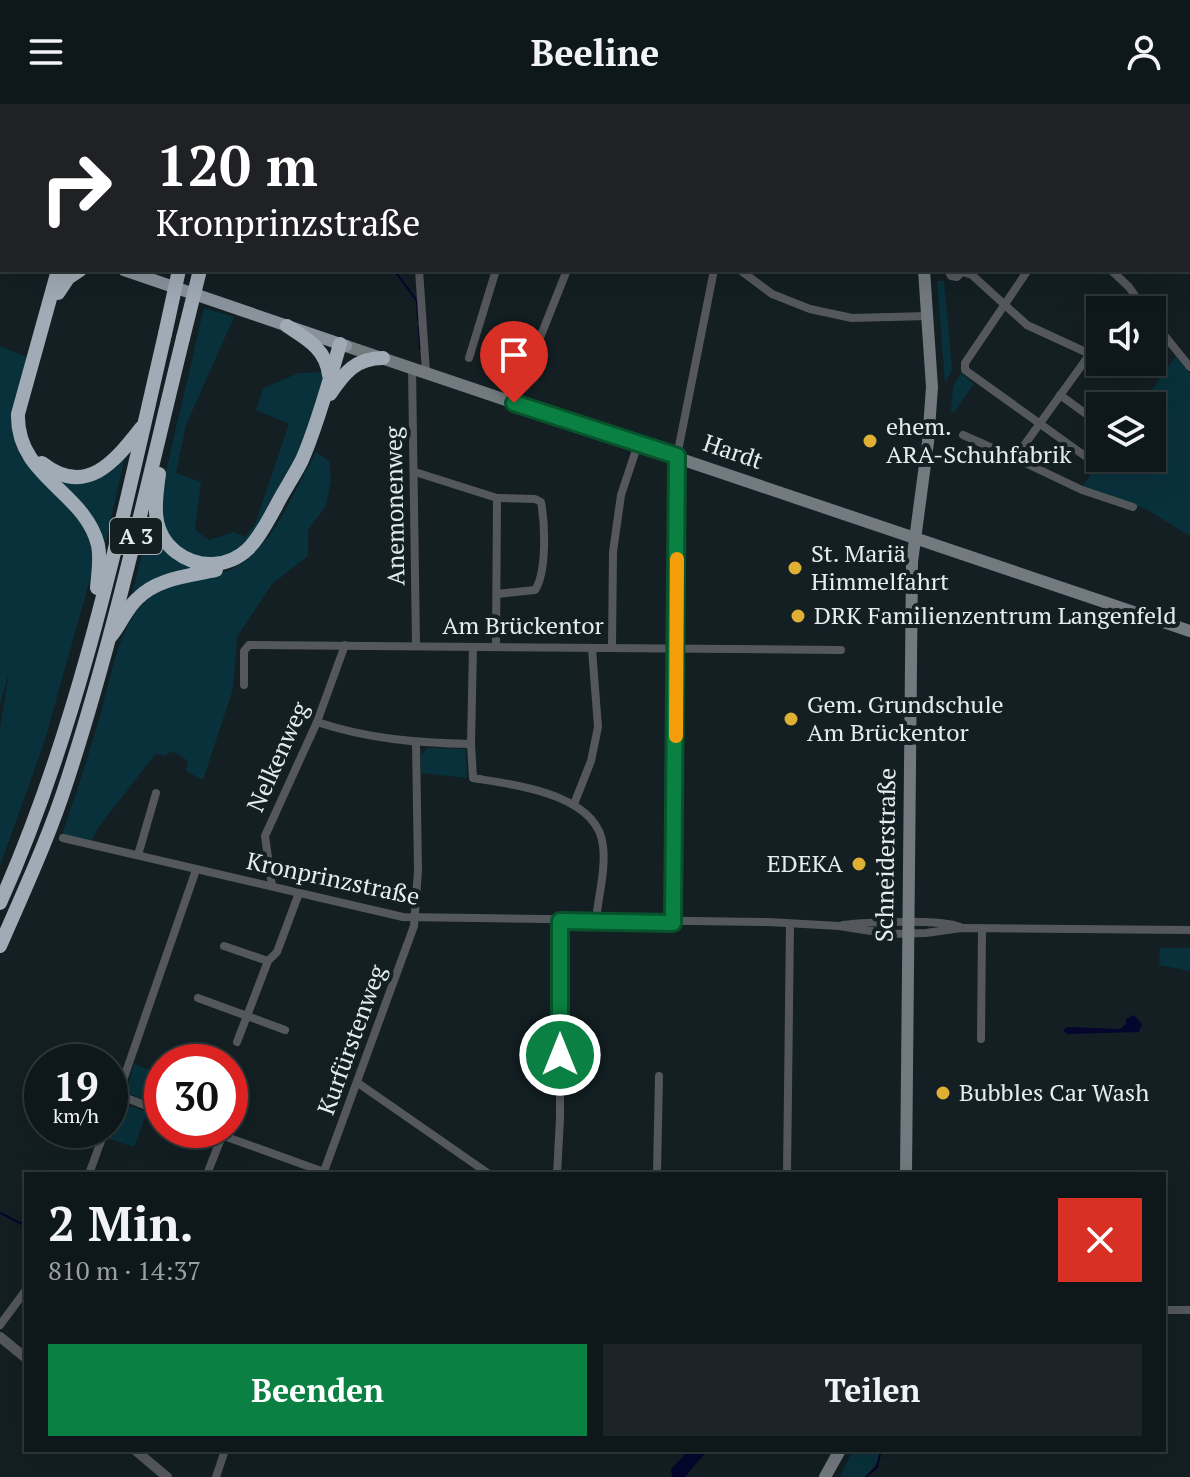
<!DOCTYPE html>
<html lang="de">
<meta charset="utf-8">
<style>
:root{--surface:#0e171a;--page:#1c2427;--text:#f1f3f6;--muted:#9b9fa2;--line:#2e3639;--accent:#0b8043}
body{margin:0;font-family:"PT Serif",serif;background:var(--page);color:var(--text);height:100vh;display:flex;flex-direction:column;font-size:30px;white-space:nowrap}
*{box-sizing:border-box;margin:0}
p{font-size:26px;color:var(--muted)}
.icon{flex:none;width:44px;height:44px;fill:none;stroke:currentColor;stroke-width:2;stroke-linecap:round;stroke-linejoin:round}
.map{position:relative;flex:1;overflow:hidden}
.side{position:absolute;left:24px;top:1068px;width:1142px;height:280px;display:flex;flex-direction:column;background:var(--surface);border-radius:0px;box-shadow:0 8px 32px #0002,0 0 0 2px var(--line)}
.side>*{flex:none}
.hud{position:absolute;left:0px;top:0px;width:1190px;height:168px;box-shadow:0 8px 32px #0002,0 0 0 2px var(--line);background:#202124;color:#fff;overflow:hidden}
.buttons{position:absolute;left:1086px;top:192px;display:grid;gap:16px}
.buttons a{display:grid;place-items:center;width:80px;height:80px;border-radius:0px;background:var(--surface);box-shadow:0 8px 32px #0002,0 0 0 2px var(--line);font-size:40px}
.speed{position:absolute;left:24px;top:940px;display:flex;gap:16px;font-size:40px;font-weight:700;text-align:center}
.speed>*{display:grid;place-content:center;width:104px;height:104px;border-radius:50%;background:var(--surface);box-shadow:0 8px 32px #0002,0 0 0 2px var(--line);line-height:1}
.speed small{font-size:20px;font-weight:400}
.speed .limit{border:12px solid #d22;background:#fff;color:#111}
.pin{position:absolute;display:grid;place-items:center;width:68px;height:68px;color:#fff;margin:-82px -34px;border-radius:50% 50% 50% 0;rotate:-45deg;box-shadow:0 0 8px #0007}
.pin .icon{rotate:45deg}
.me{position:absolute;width:88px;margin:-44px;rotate:0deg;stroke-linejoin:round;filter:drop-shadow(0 0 6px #0008)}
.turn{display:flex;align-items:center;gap:28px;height:168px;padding:0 24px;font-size:36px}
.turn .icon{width:104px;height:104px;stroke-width:2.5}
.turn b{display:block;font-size:56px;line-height:68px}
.round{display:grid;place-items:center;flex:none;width:84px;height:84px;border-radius:0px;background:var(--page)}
.summary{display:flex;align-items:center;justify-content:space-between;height:136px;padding:0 24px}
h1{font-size:48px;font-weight:800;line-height:60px}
.button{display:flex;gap:16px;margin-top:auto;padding:16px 24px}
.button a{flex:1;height:92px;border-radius:0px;background:var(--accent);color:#fff;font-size:32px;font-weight:800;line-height:92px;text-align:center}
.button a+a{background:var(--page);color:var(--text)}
header{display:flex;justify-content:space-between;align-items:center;height:104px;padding:0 24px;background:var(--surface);font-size:36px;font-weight:800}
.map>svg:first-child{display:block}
</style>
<header><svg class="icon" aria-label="menu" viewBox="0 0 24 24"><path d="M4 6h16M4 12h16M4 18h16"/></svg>Beeline<svg class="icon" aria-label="person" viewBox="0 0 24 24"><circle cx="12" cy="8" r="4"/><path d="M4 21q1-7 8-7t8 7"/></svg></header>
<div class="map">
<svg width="1190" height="1373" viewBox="0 0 1190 1373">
<rect width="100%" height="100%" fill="#131f23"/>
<g fill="#09313b">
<path d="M1017,0H1190V146L1188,2H1012Z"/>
<path d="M937,177H944L952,265L945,280Z"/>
<path d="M204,204L234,213L186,321L176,369L201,378L195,426L209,436L234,428L245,433L255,420L289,320L256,306L263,284L299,269L325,268L324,279L297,352L254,430L243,443L225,453L206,456L190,453L173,439L161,417L159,397Z"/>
<path d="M0,242L29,254L15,322L21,353L72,405L87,426L95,457L45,636L0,762V625L9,568L0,601Z"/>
<path d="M1176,252L1190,270V432L1146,405L1082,383L1103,354H1152V302H1140Z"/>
<path d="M961,269L974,280L954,308L951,307L953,282Z"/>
<path d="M316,348L329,357L331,376L326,402L308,426V452L272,480L237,533L233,585L203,676L186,667L188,657L173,647L164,652L156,649L98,724L92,736L62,731C76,690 89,650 101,608C111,573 117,529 142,501C165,476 202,478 232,465C272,446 295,385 316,348Z"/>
<path d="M125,352L106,437L50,373L61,376Z"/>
<path d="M151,416L196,465L131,494Z"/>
<path d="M428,644L465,645L467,674L421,669V651Z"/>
<path d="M1160,844H1190V867L1159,861Z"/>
<path d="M134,960L160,970L150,999L126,988Z"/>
<path d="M125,1000L147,1008L134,1043L108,1034L109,1031L116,1033L110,1026L117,1006Z"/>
<path d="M853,1346H880V1354L866,1373H840Z"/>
</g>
<g fill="#05062e">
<path d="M1134,911L1142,920L1139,928L1068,930L1063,927L1067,923L1120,925L1126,920V915Z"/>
<path d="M689,1346L706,1348L685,1373H672L671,1365Z"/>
</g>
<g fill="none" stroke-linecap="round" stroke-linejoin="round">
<g stroke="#05062e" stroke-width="2">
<path d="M1188,150L1190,152"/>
<path d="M394,166L417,197L418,216"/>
<path d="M419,222L420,245"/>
<path d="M0,1109L26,1122"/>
<path d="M866,1373L877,1363L881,1346"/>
</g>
<g stroke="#54585c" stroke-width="8">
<path d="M408,0L410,2"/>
<path d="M569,0L571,2"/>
<path d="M839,0L847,2"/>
<path d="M882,0V2"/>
<path d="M427,2L428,0"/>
<path d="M484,2H493"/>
<path d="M683,2L685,0"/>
<path d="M419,166L426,268"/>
<path d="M740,166L772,190L810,205L852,214L928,212"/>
<path d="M948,166L951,172L957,173L964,166"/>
<path d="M1028,166L965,259V266L1085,352"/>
<path d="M1111,166L1129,183L1145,206"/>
<path d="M963,168L972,171L1027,221L1090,250"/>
<path d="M1152,216L1190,263"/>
<path d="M469,254L496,166"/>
<path d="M1085,257L1097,265L1102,258"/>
<path d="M412,263L416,541"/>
<path d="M1060,291L1100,320"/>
<path d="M514,299L567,166"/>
<path d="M963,331L1015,354L1095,243L1100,247"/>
<path d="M1015,354L1082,386L1133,403"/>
<path d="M415,368L497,394L496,543"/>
<path d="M497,394L535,395L541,398C545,420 547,468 535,486L497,490"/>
<path d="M612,542L613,448L621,391L638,340"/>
<path d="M473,543L471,640L473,674C515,681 598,690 603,742C606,766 598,793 596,817"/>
<path d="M244,581V547L249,541L841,546"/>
<path d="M317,618C368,635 418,639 471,640"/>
<path d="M574,700L591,657L598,623L592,545"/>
<path d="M63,734L403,813L768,818L839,822L890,830L926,829L961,824L1190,826"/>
<path d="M138,751L156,689"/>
<path d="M272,782L265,732L317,618L345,541"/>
<path d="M673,819L677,352L714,166"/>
<path d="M843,821C865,818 941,815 960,823"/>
<path d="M224,842L268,857"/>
<path d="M198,894L285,926"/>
<path d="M981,935L982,824"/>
<path d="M237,938L268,857L277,848L299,789"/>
<path d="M358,979L489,1070"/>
<path d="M119,991L162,1008"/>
<path d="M110,1014L196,766"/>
<path d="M207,1026L324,1068"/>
<path d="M89,1070L105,1026"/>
<path d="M207,1070L222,1032"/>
<path d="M323,1070L414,822L418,766L416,639"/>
<path d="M557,1070L560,1015V817"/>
<path d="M657,1070L659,972"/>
<path d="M787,1070L790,820"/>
<path d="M1164,1206H1190"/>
<path d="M0,1221L26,1186"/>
<path d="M216,1373L225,1346"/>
</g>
<g stroke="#54585c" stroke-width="10">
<path d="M0,1233L26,1254"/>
<path d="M135,1346L167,1373"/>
</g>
<g stroke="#727a80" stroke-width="12">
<path d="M942,2L943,0"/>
<path d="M346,242L1190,527"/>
<path d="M906,1070L912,458L928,338L932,283L924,166"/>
<path d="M825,1373L840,1346"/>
</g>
<g stroke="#8a939c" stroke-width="12">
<path d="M0,124H2"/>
<path d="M124,166L346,242"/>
</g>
<g stroke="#a0abb5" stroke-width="14">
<path d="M219,2L220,0"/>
<path d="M239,2V0"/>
<path d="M58,166L18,310C16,373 85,387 98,441C101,455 98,470 97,484"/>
<path d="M58,189L68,174L80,166"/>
<path d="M287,222C307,235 326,245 329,271"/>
<path d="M330,290C344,269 356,254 383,254"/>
<path d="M42,359C86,394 115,357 141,324"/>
<path d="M159,370C155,398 150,428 176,448C198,465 228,464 248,445C260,433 267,418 275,404C283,388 294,372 302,356C317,322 330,275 340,240"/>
<path d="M111,532C121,520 126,505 137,495C157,474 189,472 216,466"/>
<path d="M0,799C80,621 121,420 165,230"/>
<path d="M0,842C24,787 50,731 68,674C115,529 147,381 183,234"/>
</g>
<g stroke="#a0abb5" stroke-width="14">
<path d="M165,230L179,166"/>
<path d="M183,234L200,166"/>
</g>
</g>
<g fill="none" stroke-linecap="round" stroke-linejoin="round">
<defs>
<path id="route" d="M514,299L677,352L673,819L560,817V951"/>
</defs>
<use href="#route" stroke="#07532c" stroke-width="20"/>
<use href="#route" stroke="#0b8043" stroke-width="14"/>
<path stroke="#f59e0b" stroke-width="14" d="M676,632L677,455"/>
</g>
<g fill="#dfb034" stroke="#131f23" stroke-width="3">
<circle cx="870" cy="337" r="8"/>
<circle cx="795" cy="464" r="8"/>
<circle cx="798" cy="512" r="8"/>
<circle cx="791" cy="615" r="8"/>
<circle cx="859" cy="760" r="8"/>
<circle cx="943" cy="989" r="8"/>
</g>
<g text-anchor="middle" stroke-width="8" stroke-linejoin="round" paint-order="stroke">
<rect fill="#131f23" stroke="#a5aeb2" stroke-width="2" x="110" y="414" width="52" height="36" rx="6"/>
<g font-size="22" font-weight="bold" fill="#e4ecef">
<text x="136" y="440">A 3</text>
</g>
<g font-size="24" fill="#e4ecef" stroke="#131f23" text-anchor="start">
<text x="886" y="331">ehem.<tspan x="886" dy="28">ARA-Schuhfabrik</tspan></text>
<text x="811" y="458">St. Mariä<tspan x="811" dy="28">Himmelfahrt</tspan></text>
<text x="814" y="520">DRK Familienzentrum Langenfeld</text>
<text x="807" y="609">Gem. Grundschule<tspan x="807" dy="28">Am Brückentor</tspan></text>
<text x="843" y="768" text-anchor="end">EDEKA</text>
<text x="959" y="997">Bubbles Car Wash</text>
</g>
<g font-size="24" fill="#e4ecef" stroke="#131f23">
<text transform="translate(733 348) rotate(19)" y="8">Hardt</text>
<text transform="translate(395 402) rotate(-91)" y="8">Anemonenweg</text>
<text x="523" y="530">Am Brückentor</text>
<text transform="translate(278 653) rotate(-66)" y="8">Nelkenweg</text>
<text transform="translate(886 751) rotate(-89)" y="8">Schneiderstraße</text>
<text transform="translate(333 775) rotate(12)" y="8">Kronprinzstraße</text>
<text transform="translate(352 936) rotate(-70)" y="8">Kurfürstenweg</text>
</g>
</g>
</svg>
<div class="buttons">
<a><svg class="icon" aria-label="sound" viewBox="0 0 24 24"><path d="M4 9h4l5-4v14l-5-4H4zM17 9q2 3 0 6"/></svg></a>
<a><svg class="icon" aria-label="layers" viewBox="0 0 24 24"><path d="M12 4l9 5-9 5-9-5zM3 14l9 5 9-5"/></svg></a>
</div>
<div class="speed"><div>19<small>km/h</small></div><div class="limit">30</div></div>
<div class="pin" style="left:514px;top:299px;background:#d93025"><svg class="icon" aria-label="arrive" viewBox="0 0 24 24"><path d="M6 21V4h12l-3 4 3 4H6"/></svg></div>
<svg class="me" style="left:560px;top:951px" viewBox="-20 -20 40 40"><circle r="17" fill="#0b8043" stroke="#fff" stroke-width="3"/><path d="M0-11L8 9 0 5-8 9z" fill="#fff"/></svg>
<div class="hud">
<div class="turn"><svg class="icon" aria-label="right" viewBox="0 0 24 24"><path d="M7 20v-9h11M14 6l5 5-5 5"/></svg><div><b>120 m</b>Kronprinzstraße</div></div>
</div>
<section class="side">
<div class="summary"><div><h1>2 Min.</h1><p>810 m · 14:37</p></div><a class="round" style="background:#d93025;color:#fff"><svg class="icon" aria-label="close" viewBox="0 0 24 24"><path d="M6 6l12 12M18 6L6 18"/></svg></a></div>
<div class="button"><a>Beenden</a><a>Teilen</a></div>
</section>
</div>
